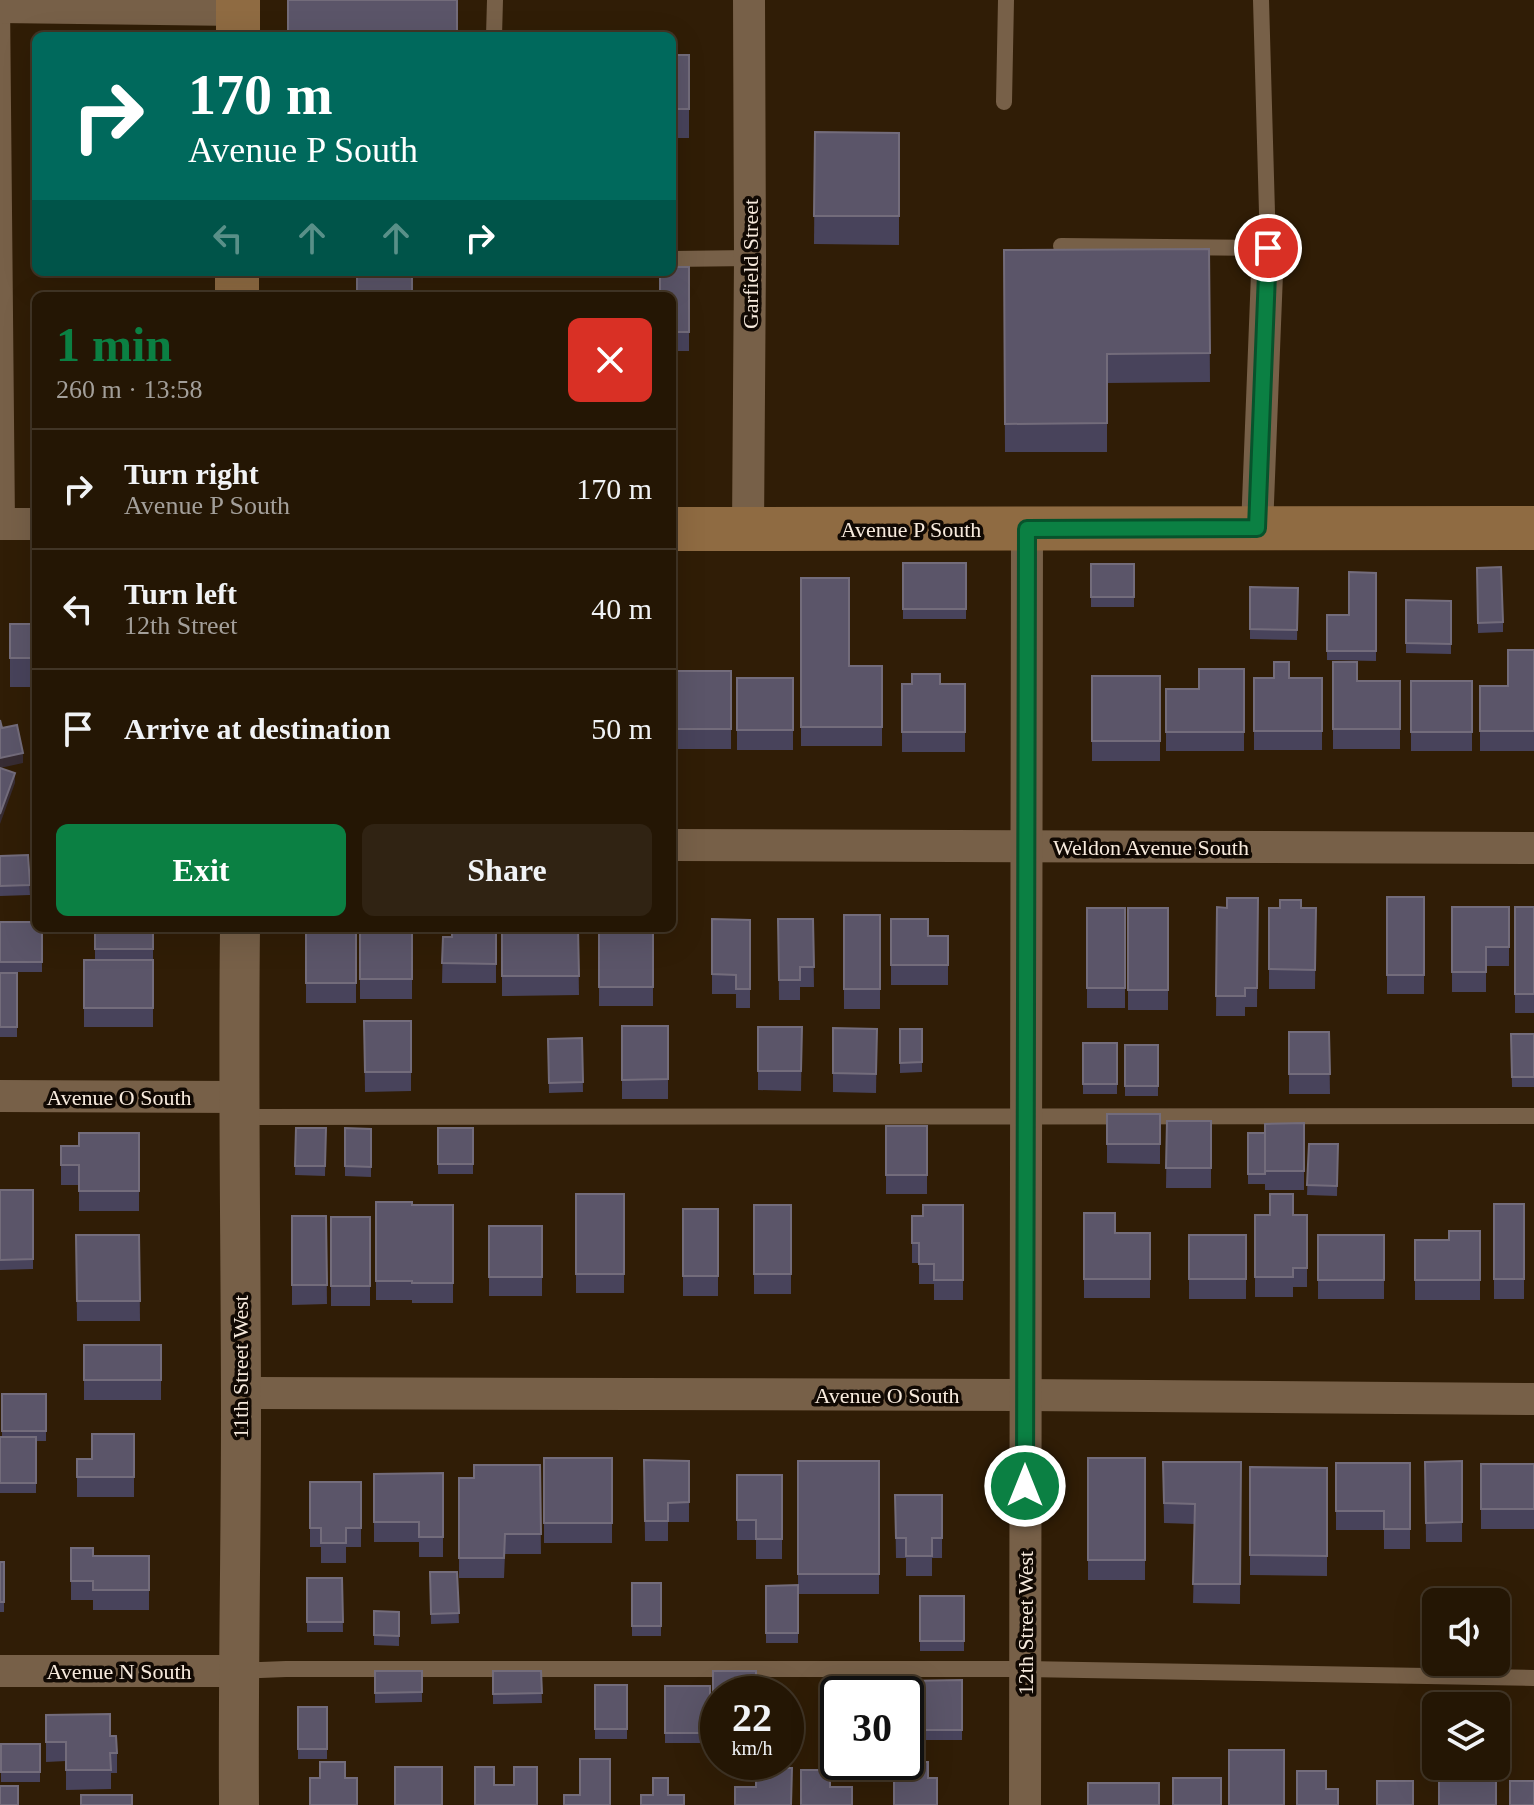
<!DOCTYPE html>
<meta charset="utf-8">
<style>
:root{--surface:#241604;--page:#302313;--text:#f1f3f6;--muted:#a39f9a;--line:#413526;--accent:#0b8043}
body{margin:0;font-family:Georgia,serif;background:var(--page);color:var(--text);height:100vh;display:flex;flex-direction:column;font-size:30px;white-space:nowrap}
*{box-sizing:border-box;margin:0}
p{font-size:26px;color:var(--muted)}
.icon{flex:none;width:44px;height:44px;fill:none;stroke:currentColor;stroke-width:2;stroke-linecap:round;stroke-linejoin:round}
.map{position:relative;flex:1;overflow:hidden}
.drawer{position:absolute;left:32px;top:292px;width:644px;height:640px;display:flex;flex-direction:column;background:var(--surface);border-radius:12px;box-shadow:0 8px 32px #0002,0 0 0 2px var(--line)}
.drawer>*{flex:none}
.guide{position:absolute;left:32px;top:32px;width:644px;height:244px;border-radius:12px;box-shadow:0 8px 32px #0002,0 0 0 2px var(--line);background:#00695c;color:#fff;overflow:hidden}
.tools{position:absolute;left:1422px;top:1588px;display:grid;gap:16px}
.tools a{display:grid;place-items:center;width:88px;height:88px;border-radius:12px;background:var(--surface);box-shadow:0 8px 32px #0002,0 0 0 2px var(--line);font-size:40px}
.speed{position:absolute;left:700px;top:1676px;display:flex;gap:16px;font-size:40px;font-weight:700;text-align:center}
.speed>*{display:grid;place-content:center;width:104px;height:104px;border-radius:50%;background:var(--surface);box-shadow:0 8px 32px #0002,0 0 0 2px var(--line);line-height:1}
.speed small{font-size:20px;font-weight:400}
.speed .limit{border:4px solid #111;border-radius:12px;background:#fff;color:#111}
.pin{position:absolute;display:grid;place-items:center;width:68px;height:68px;color:#fff;margin:-34px;border:4px solid #fff;border-radius:50%;box-shadow:0 2px 8px #0007}
.me{position:absolute;width:88px;margin:-44px;rotate:0deg;stroke-linejoin:round;filter:drop-shadow(0 0 6px #0008)}
.turn{display:flex;align-items:center;gap:28px;height:168px;padding:0 24px;font-size:36px}
.turn .icon{width:104px;height:104px;stroke-width:2.5}
.turn b{display:block;font-size:56px;line-height:68px}
.lanes{display:flex;align-items:center;height:76px;padding:0 24px;background:#0003;justify-content:center;gap:40px;direction:ltr}
.lanes .off{opacity:.35}
.round{display:grid;place-items:center;flex:none;width:84px;height:84px;border-radius:12px;background:var(--page)}
.overview{display:flex;align-items:center;justify-content:space-between;height:136px;padding:0 24px}
h1{font-size:48px;font-weight:600;line-height:60px;color:var(--accent)}
.primary-button{display:flex;gap:16px;margin-top:auto;padding:16px 24px}
.primary-button a{flex:1;height:92px;border-radius:12px;background:var(--accent);color:#fff;font-size:32px;font-weight:600;line-height:92px;text-align:center}
.primary-button a+a{background:var(--page);color:var(--text)}
ul{padding:0;list-style:none}
li{display:flex;align-items:center;gap:24px;height:120px;padding:0 24px;border-top:2px solid var(--line)}
li div{flex:1}
li b{display:block;font-size:30px}
li em{font-style:normal}
.map>svg:first-child{display:block}
</style>
<div class="map">
<svg width="1534" height="1805" viewBox="0 0 1534 1805">
<rect width="100%" height="100%" fill="#301d06"/>
<g fill="none" stroke-linecap="round" stroke-linejoin="round">
<g stroke="#776048" stroke-width="16">
<path d="M2,1L7,524"/>
<path d="M494,36L495,0"/>
<path d="M1004,102L1006,0"/>
<path d="M1061,246L1268,248L1261,0"/>
<path d="M672,259L750,258"/>
<path d="M240,1117L1534,1116"/>
<path d="M239,1671L286,1669H1025L1534,1678"/>
</g>
<g stroke="#776048" stroke-width="32">
<path d="M0,7L238,10"/>
<path d="M0,524H36"/>
<path d="M1257,528L1268,248"/>
<path d="M748,529L750,258L749,0"/>
<path d="M672,845L1534,848"/>
<path d="M0,1096L239,1097"/>
<path d="M241,1393L1025,1395L1534,1399"/>
<path d="M0,1671H238"/>
<path d="M1025,1805L1027,529"/>
</g>
<path stroke="#776048" stroke-width="40" d="M239,1805C238,1676 241,1547 241,1418C241,1255 238,1091 240,928"/>
<g stroke="#8f6b42" stroke-width="44">
<path d="M238,36V0"/>
<path d="M237,272V296"/>
<path d="M672,529L1534,528"/>
</g>
</g>
<g fill="#48435b">
<rect x="672" y="55" width="17" height="83"/>
<path d="M815,132L899,133V245L814,244Z"/>
<path d="M1209,249L1210,382L1107,383V452H1005L1004,250Z"/>
<path d="M689,267V351H675V344H672V296Z"/>
<rect x="903" y="563" width="63" height="56"/>
<rect x="1091" y="564" width="43" height="43"/>
<path d="M1477,568L1503,622V632L1478,633Z"/>
<path d="M1376,573V661L1327,660V615H1349Z"/>
<path d="M801,578L849,666H882V746H801Z"/>
<path d="M1250,587L1298,588L1297,640L1250,639Z"/>
<path d="M36,596V687H10V624H35Z"/>
<path d="M1406,600L1451,601V654L1406,653Z"/>
<path d="M1534,650V751H1480V686H1508Z"/>
<path d="M1333,662L1357,681H1400V749H1333Z"/>
<path d="M1244,669V751H1166V689H1199Z"/>
<rect x="676" y="671" width="55" height="78"/>
<rect x="1092" y="676" width="68" height="85"/>
<rect x="737" y="678" width="56" height="72"/>
<rect x="1254" y="678" width="68" height="72"/>
<rect x="1411" y="681" width="61" height="70"/>
<rect x="902" y="684" width="63" height="68"/>
<path d="M28,855L30,895L0,896V856Z"/>
<rect x="1387" y="897" width="37" height="97"/>
<path d="M1258,898L1257,1007H1245V1016H1216L1217,907L1227,908Z"/>
<path d="M1452,907H1509V966H1486V992H1452Z"/>
<rect x="1515" y="907" width="19" height="106"/>
<rect x="1087" y="908" width="38" height="100"/>
<rect x="1128" y="908" width="40" height="102"/>
<path d="M1269,908H1316L1315,989H1269Z"/>
<rect x="844" y="915" width="36" height="94"/>
<path d="M712,919L750,920V1008H736V994H712Z"/>
<path d="M778,919H813L814,987H800V1000H779Z"/>
<path d="M891,919L928,936H948V985H891Z"/>
<path d="M0,922L42,928V972H0Z"/>
<path d="M95,928H153V1027H84V960H95Z"/>
<rect x="306" y="928" width="50" height="75"/>
<rect x="360" y="928" width="52" height="71"/>
<path d="M496,928V983H442L443,937H452Z"/>
<path d="M502,928H578L579,995L502,996Z"/>
<rect x="599" y="928" width="54" height="78"/>
<rect x="0" y="973" width="17" height="64"/>
<path d="M364,1021H411V1091L365,1092Z"/>
<rect x="622" y="1026" width="46" height="73"/>
<path d="M758,1027H802L801,1091L758,1090Z"/>
<path d="M833,1028L877,1029L876,1093L833,1092Z"/>
<path d="M900,1029H922V1072L900,1073Z"/>
<path d="M1289,1032H1329L1330,1094H1289Z"/>
<path d="M1511,1034H1534V1087H1512Z"/>
<path d="M582,1038L583,1092L549,1093L548,1039Z"/>
<rect x="1083" y="1043" width="34" height="51"/>
<rect x="1125" y="1045" width="33" height="51"/>
<path d="M1107,1114H1160V1164L1107,1163Z"/>
<path d="M1167,1121H1211V1188H1166Z"/>
<path d="M1304,1123V1190H1265V1184H1248V1133H1265Z"/>
<rect x="886" y="1126" width="41" height="68"/>
<path d="M296,1128H326L325,1176L295,1175Z"/>
<path d="M345,1128L371,1129V1177L345,1176Z"/>
<rect x="438" y="1128" width="35" height="46"/>
<path d="M139,1133V1211H79V1185H61V1146H79Z"/>
<path d="M1309,1144H1338L1337,1196L1307,1195Z"/>
<path d="M0,1190H33V1269L0,1270Z"/>
<rect x="576" y="1194" width="48" height="99"/>
<path d="M376,1202L412,1205H453V1303H412V1300H376Z"/>
<rect x="1494" y="1204" width="30" height="95"/>
<rect x="754" y="1205" width="37" height="89"/>
<path d="M963,1205V1300H934V1284H919V1263H912V1216H923Z"/>
<rect x="683" y="1209" width="35" height="87"/>
<path d="M1084,1213L1115,1233H1150V1298H1084Z"/>
<path d="M1255,1215H1307V1287H1293V1297H1255Z"/>
<path d="M292,1216H326L327,1304L292,1305Z"/>
<rect x="331" y="1217" width="39" height="89"/>
<rect x="489" y="1226" width="53" height="70"/>
<path d="M1480,1231V1300H1415V1240H1449Z"/>
<path d="M76,1235H139L140,1321H77Z"/>
<rect x="1189" y="1235" width="57" height="64"/>
<rect x="1318" y="1235" width="66" height="64"/>
<rect x="84" y="1345" width="77" height="55"/>
<path d="M2,1394H46V1441H36V1493H0V1437H2Z"/>
<path d="M134,1434V1497H77V1459H92Z"/>
<rect x="544" y="1458" width="68" height="85"/>
<rect x="1088" y="1458" width="57" height="122"/>
<path d="M644,1460L689,1461V1522H668V1541H645Z"/>
<path d="M798,1461H879V1594H798V1643H766V1586L798,1585Z"/>
<path d="M1462,1461V1542H1426L1425,1462Z"/>
<path d="M1163,1462H1241L1240,1604L1193,1603L1195,1524L1164,1523Z"/>
<path d="M1336,1463H1410V1549H1384V1530H1336Z"/>
<rect x="1481" y="1464" width="53" height="65"/>
<path d="M540,1465L541,1554H505L504,1578H459V1478H474Z"/>
<path d="M1250,1467L1327,1468V1576L1250,1575Z"/>
<path d="M443,1473V1557H419V1542H374V1474Z"/>
<path d="M737,1475H782V1559H756V1540H737Z"/>
<path d="M310,1482H361V1547H346V1563H321V1547H310Z"/>
<path d="M895,1495H942V1558H932V1576H906V1558H896Z"/>
<path d="M71,1548L93,1556H149V1610H93V1600H71Z"/>
<rect x="0" y="1562" width="4" height="50"/>
<path d="M430,1572H457L459,1623L431,1624Z"/>
<path d="M307,1578H342L343,1632H307Z"/>
<rect x="632" y="1583" width="29" height="53"/>
<rect x="920" y="1596" width="44" height="55"/>
<path d="M374,1611L399,1612V1646L374,1645Z"/>
<path d="M375,1671H422V1702L375,1703Z"/>
<path d="M493,1671H541L542,1703L493,1704Z"/>
<path d="M713,1671L718,1694V1725H713Z"/>
<path d="M962,1680V1740H906V1694Z"/>
<rect x="595" y="1685" width="32" height="54"/>
<rect x="665" y="1686" width="45" height="57"/>
<rect x="298" y="1707" width="29" height="52"/>
<path d="M46,1715L110,1736L117,1753V1773H111V1789L66,1790V1761L46,1762Z"/>
<rect x="1" y="1744" width="39" height="38"/>
</g>
<g fill="#372c33">
<path d="M23,753V763L0,768V758Z"/>
<path d="M15,773V783L0,824V814Z"/>
</g>
<g fill="#5b5569" stroke="#736c7b" stroke-width="2">
<rect x="288" y="0" width="169" height="36"/>
<rect x="672" y="55" width="17" height="54"/>
<path d="M815,132L899,133V216H814Z"/>
<path d="M1209,249L1210,353L1107,354V423L1005,424L1004,250Z"/>
<path d="M672,267H689V332H675V324H672V296H660V272H672Z"/>
<rect x="357" y="272" width="55" height="24"/>
<path d="M573,292V296H451V293Z"/>
<rect x="903" y="563" width="63" height="46"/>
<rect x="1091" y="564" width="43" height="33"/>
<path d="M1501,567L1503,622L1478,623L1477,568Z"/>
<path d="M1349,572L1376,573V651H1327V615H1349Z"/>
<path d="M801,578H849V666H882V727H801Z"/>
<path d="M1250,587L1298,588L1297,630L1250,629Z"/>
<path d="M36,596V658H10V624H35Z"/>
<path d="M1406,600L1451,601V644L1406,643Z"/>
<path d="M1508,650H1534V731H1480V686H1508Z"/>
<path d="M1274,662H1289V678H1322V731H1254V678H1274Z"/>
<path d="M1333,662H1357V681H1400V729H1333Z"/>
<path d="M1199,669H1244V732H1166V689H1199Z"/>
<rect x="676" y="671" width="55" height="58"/>
<path d="M912,674H940V684H965V732H902V684H912Z"/>
<rect x="1092" y="676" width="68" height="65"/>
<rect x="737" y="678" width="56" height="52"/>
<rect x="1411" y="681" width="61" height="51"/>
<path d="M0,720L2,728L17,725L23,753L0,758Z"/>
<path d="M0,768L15,773L0,814Z"/>
<path d="M28,855L30,885L0,886V856Z"/>
<rect x="1387" y="897" width="37" height="78"/>
<path d="M1227,898H1258L1257,988H1245V996H1216L1217,907L1227,908Z"/>
<path d="M1280,900H1301V908H1316L1315,970L1269,969V908H1280Z"/>
<path d="M1452,907H1509V947H1486V972H1452Z"/>
<rect x="1515" y="907" width="19" height="87"/>
<rect x="1087" y="908" width="38" height="80"/>
<rect x="1128" y="908" width="40" height="82"/>
<rect x="844" y="915" width="36" height="74"/>
<path d="M712,919L750,920V989H736V975L712,974Z"/>
<path d="M778,919H813L814,967H800V980H779Z"/>
<path d="M891,919H928V936H948V965H891Z"/>
<path d="M0,922H36V928H42V962H0Z"/>
<rect x="95" y="928" width="58" height="21"/>
<rect x="306" y="928" width="50" height="55"/>
<rect x="360" y="928" width="52" height="51"/>
<path d="M452,928H496V964L442,963L443,937H452Z"/>
<path d="M502,928H578L579,976H502Z"/>
<rect x="599" y="928" width="54" height="59"/>
<rect x="84" y="960" width="69" height="48"/>
<rect x="0" y="973" width="17" height="54"/>
<path d="M364,1021H411V1072H365Z"/>
<path d="M622,1026H668V1079L622,1080Z"/>
<path d="M758,1027H802L801,1071H758Z"/>
<path d="M833,1028L877,1029L876,1074L833,1073Z"/>
<path d="M900,1029H922V1062L900,1063Z"/>
<path d="M1289,1032H1329L1330,1074H1289Z"/>
<path d="M1511,1034H1534V1077H1512Z"/>
<path d="M582,1038L583,1082L549,1083L548,1039Z"/>
<rect x="1083" y="1043" width="34" height="41"/>
<rect x="1125" y="1045" width="33" height="41"/>
<rect x="1107" y="1114" width="53" height="30"/>
<path d="M1167,1121H1211V1168H1166Z"/>
<path d="M1304,1123V1171H1265V1124Z"/>
<rect x="886" y="1126" width="41" height="49"/>
<path d="M296,1128H326L325,1166H295Z"/>
<path d="M345,1128L371,1129V1167L345,1166Z"/>
<rect x="438" y="1128" width="35" height="36"/>
<path d="M79,1133H139V1191H79V1165H61V1146H79Z"/>
<rect x="1248" y="1133" width="17" height="41"/>
<path d="M1309,1144H1338L1337,1186L1307,1185Z"/>
<path d="M0,1190H33V1259L0,1260Z"/>
<rect x="576" y="1194" width="48" height="80"/>
<path d="M1270,1194H1293V1215H1307V1268H1293V1277H1255V1215H1270Z"/>
<path d="M376,1202H412V1205H453V1283H412V1281H376Z"/>
<rect x="1494" y="1204" width="30" height="75"/>
<rect x="754" y="1205" width="37" height="69"/>
<path d="M923,1205H963V1280H934V1264H919V1243H912V1216H923Z"/>
<rect x="683" y="1209" width="35" height="67"/>
<path d="M1084,1213H1115V1233H1150V1279H1084Z"/>
<path d="M292,1216H326L327,1285H292Z"/>
<rect x="331" y="1217" width="39" height="69"/>
<rect x="489" y="1226" width="53" height="51"/>
<path d="M1449,1231H1480V1280H1415V1240H1449Z"/>
<path d="M76,1235H139L140,1301H77Z"/>
<rect x="1189" y="1235" width="57" height="44"/>
<rect x="1318" y="1235" width="66" height="45"/>
<rect x="84" y="1345" width="77" height="35"/>
<rect x="2" y="1394" width="44" height="37"/>
<path d="M92,1434H134V1477H77V1459H92Z"/>
<rect x="0" y="1437" width="36" height="46"/>
<rect x="544" y="1458" width="68" height="65"/>
<rect x="1088" y="1458" width="57" height="102"/>
<path d="M644,1460L689,1461V1502L668,1503V1521H645Z"/>
<rect x="798" y="1461" width="81" height="113"/>
<path d="M1462,1461V1522L1426,1523L1425,1462Z"/>
<path d="M1163,1462H1241L1240,1584H1193L1195,1504L1164,1503Z"/>
<path d="M1336,1463H1410V1529H1384V1511H1336Z"/>
<rect x="1481" y="1464" width="53" height="45"/>
<path d="M474,1465H540L541,1534H505L504,1558H459V1478H474Z"/>
<path d="M1250,1467L1327,1468V1556L1250,1555Z"/>
<path d="M443,1473V1537H419V1522H374V1474Z"/>
<path d="M737,1475H782V1539H756V1520H737Z"/>
<path d="M310,1482H361V1528H346V1543H321V1528H310Z"/>
<path d="M895,1495H942V1538H932V1556H906V1538H896Z"/>
<path d="M71,1548H93V1556H149V1590H93V1581H71Z"/>
<rect x="0" y="1562" width="4" height="40"/>
<path d="M430,1572H457L459,1613L431,1614Z"/>
<path d="M307,1578H342L343,1622H307Z"/>
<rect x="632" y="1583" width="29" height="43"/>
<path d="M798,1585V1633H766V1586Z"/>
<rect x="920" y="1596" width="44" height="45"/>
<path d="M374,1611L399,1612V1636L374,1635Z"/>
<path d="M375,1671H422V1692L375,1693Z"/>
<path d="M493,1671H541L542,1693L493,1694Z"/>
<path d="M713,1671H756V1694H718V1715H713Z"/>
<path d="M962,1680V1730H906L905,1681Z"/>
<rect x="595" y="1685" width="32" height="44"/>
<rect x="665" y="1686" width="45" height="47"/>
<rect x="852" y="1690" width="24" height="4"/>
<rect x="298" y="1707" width="29" height="42"/>
<path d="M110,1714V1736H116L117,1753H110L111,1770H66V1742H46V1715Z"/>
<rect x="1" y="1744" width="39" height="28"/>
<rect x="1229" y="1750" width="55" height="55"/>
<path d="M580,1759H610V1805H564V1795H580Z"/>
<path d="M320,1762H345V1778H357V1805H310V1778H320Z"/>
<path d="M912,1762H928V1778H937V1805H894V1778H912Z"/>
<path d="M1462,1766H1483V1776H1496V1805H1439V1776H1462Z"/>
<rect x="395" y="1767" width="47" height="38"/>
<path d="M475,1767H494V1785H514V1767H537V1805H475Z"/>
<path d="M756,1768H792L791,1805H735V1787H756Z"/>
<path d="M801,1770H830V1787H852V1805H801Z"/>
<path d="M1297,1771H1326V1789H1338V1805H1297Z"/>
<path d="M653,1778H668V1795H684V1805H641V1795H653Z"/>
<rect x="1173" y="1778" width="48" height="27"/>
<rect x="1377" y="1781" width="36" height="24"/>
<rect x="1510" y="1781" width="24" height="24"/>
<rect x="1088" y="1783" width="71" height="22"/>
<rect x="0" y="1786" width="18" height="19"/>
<rect x="81" y="1795" width="51" height="10"/>
</g>
<g fill="none" stroke-linecap="round" stroke-linejoin="round">
<defs>
<path id="route" d="M1025,1486L1027,529L1257,528L1268,248"/>
</defs>
<use href="#route" stroke="#07532c" stroke-width="20"/>
<use href="#route" stroke="#0b8043" stroke-width="14"/>
</g>
<g text-anchor="middle" stroke-width="7" stroke-linejoin="round" paint-order="stroke">
<g font-size="22" fill="#f7eadd" stroke="#110903">
<text transform="translate(750 264) rotate(-90)" y="8">Garfield Street</text>
<text x="911" y="537">Avenue P South</text>
<text x="1151" y="855">Weldon Avenue South</text>
<text x="119" y="1105">Avenue O South</text>
<text transform="translate(240 1367) rotate(-90)" y="8">11th Street West</text>
<text x="887" y="1403">Avenue O South</text>
<text transform="translate(1025 1623) rotate(-90)" y="8">12th Street West</text>
<text x="119" y="1679">Avenue N South</text>
</g>
</g>
</svg>
<div class="tools">
<a><svg class="icon" aria-label="sound" viewBox="0 0 24 24"><path d="M4 9h4l5-4v14l-5-4H4zM17 9q2 3 0 6"/></svg></a>
<a><svg class="icon" aria-label="layers" viewBox="0 0 24 24"><path d="M12 4l9 5-9 5-9-5zM3 14l9 5 9-5"/></svg></a>
</div>
<div class="speed"><div>22<small>km/h</small></div><div class="limit">30</div></div>
<div class="pin" style="left:1268px;top:248px;background:#d93025"><svg class="icon" aria-label="arrive" viewBox="0 0 24 24"><path d="M6 21V4h12l-3 4 3 4H6"/></svg></div>
<svg class="me" style="left:1025px;top:1486px" viewBox="-20 -20 40 40"><circle r="17" fill="#0b8043" stroke="#fff" stroke-width="3"/><path d="M0-11L8 9 0 5-8 9z" fill="#fff"/></svg>
<div class="guide">
<div class="turn"><svg class="icon" aria-label="right" viewBox="0 0 24 24"><path d="M7 20v-9h11M14 6l5 5-5 5"/></svg><div><b>170 m</b>Avenue P South</div></div>
<div class="lanes"><svg class="icon off" aria-label="left" viewBox="0 0 24 24"><path d="M17 20v-9H6M10 6l-5 5 5 5"/></svg><svg class="icon off" aria-label="ahead" viewBox="0 0 24 24"><path d="M12 20V5M6 11l6-6 6 6"/></svg><svg class="icon off" aria-label="ahead" viewBox="0 0 24 24"><path d="M12 20V5M6 11l6-6 6 6"/></svg><svg class="icon" aria-label="right" viewBox="0 0 24 24"><path d="M7 20v-9h11M14 6l5 5-5 5"/></svg></div>
</div>
<section class="drawer">
<div class="overview"><div><h1>1 min</h1><p>260 m · 13:58</p></div><a class="round" style="background:#d93025;color:#fff"><svg class="icon" aria-label="close" viewBox="0 0 24 24"><path d="M6 6l12 12M18 6L6 18"/></svg></a></div>
<ul>
<li><svg class="icon" aria-label="right" viewBox="0 0 24 24"><path d="M7 20v-9h11M14 6l5 5-5 5"/></svg><div><b>Turn right</b><p>Avenue P South</p></div><em>170 m</em></li>
<li><svg class="icon" aria-label="left" viewBox="0 0 24 24"><path d="M17 20v-9H6M10 6l-5 5 5 5"/></svg><div><b>Turn left</b><p>12th Street</p></div><em>40 m</em></li>
<li><svg class="icon" aria-label="arrive" viewBox="0 0 24 24"><path d="M6 21V4h12l-3 4 3 4H6"/></svg><div><b>Arrive at destination</b></div><em>50 m</em></li>
</ul>
<div class="primary-button"><a>Exit</a><a>Share</a></div>
</section>
</div>
